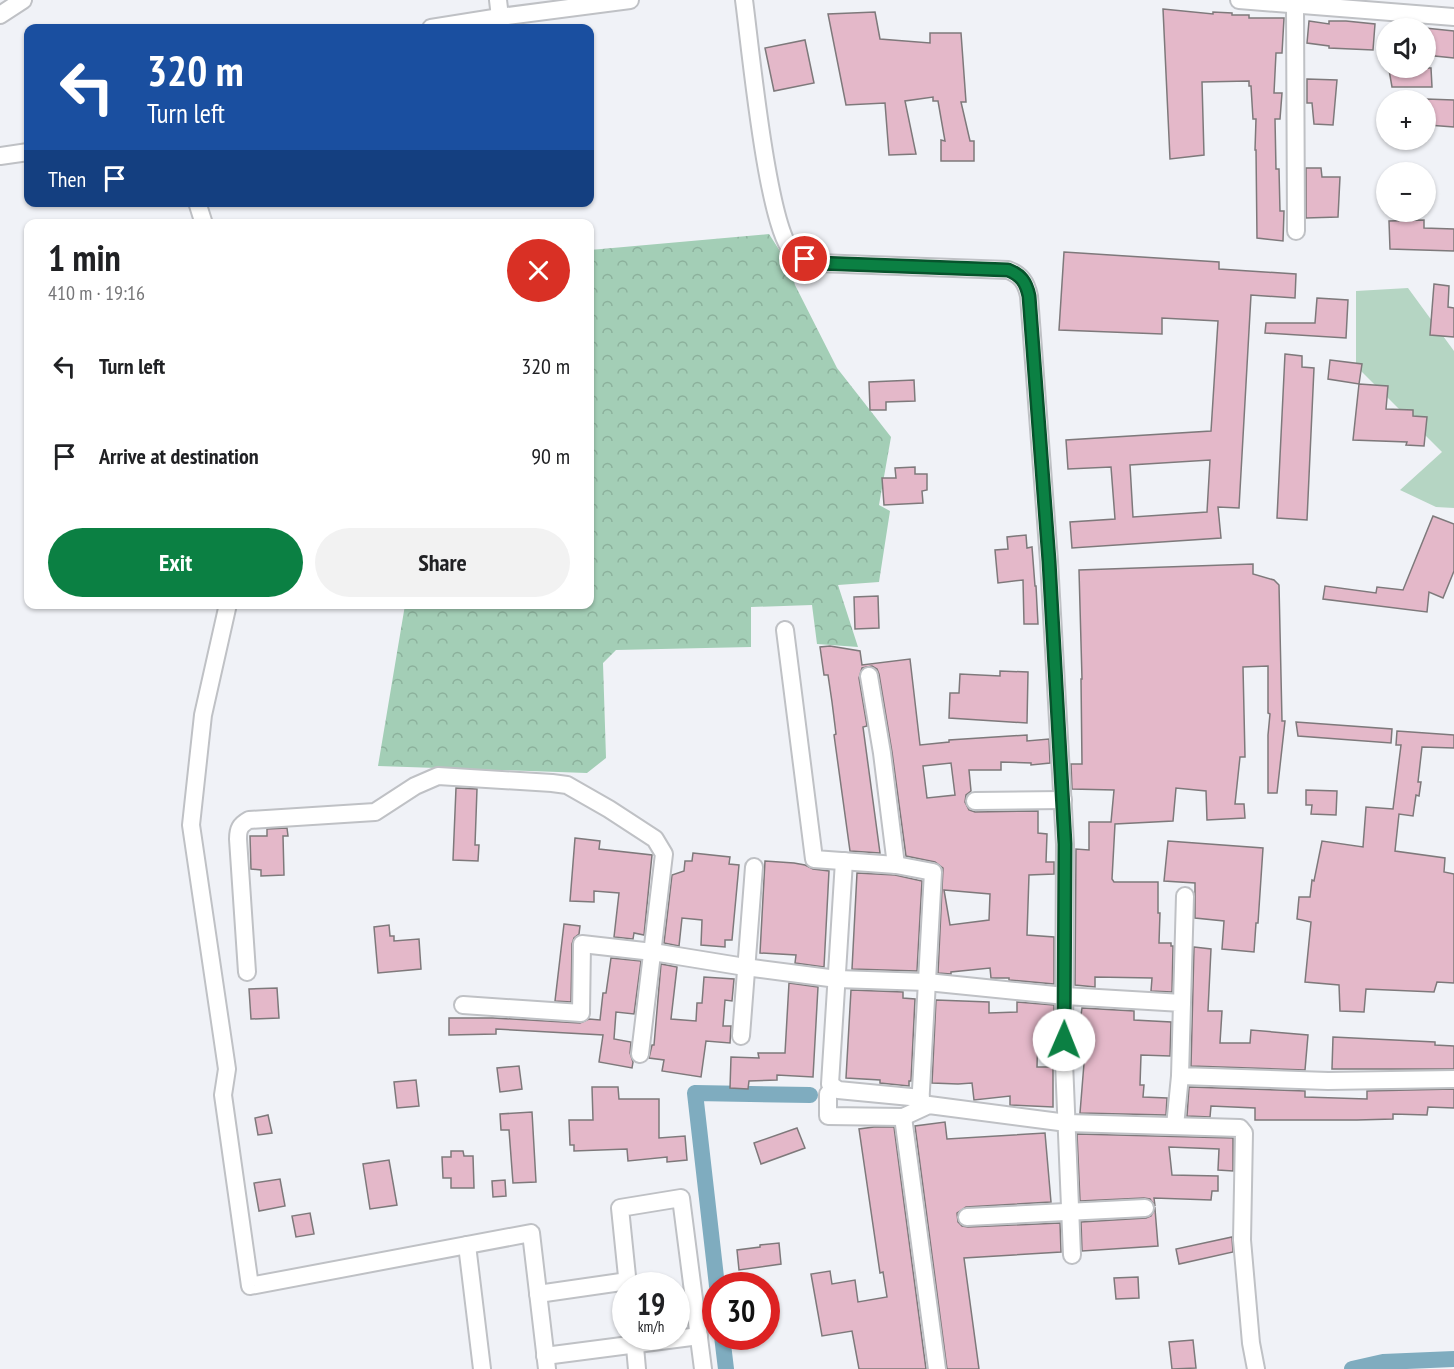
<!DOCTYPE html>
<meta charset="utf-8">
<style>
:root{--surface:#fff;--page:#f2f2f2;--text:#202124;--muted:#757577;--accent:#0b8043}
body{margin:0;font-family:"PT Sans Narrow",sans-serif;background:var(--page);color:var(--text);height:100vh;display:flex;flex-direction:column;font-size:22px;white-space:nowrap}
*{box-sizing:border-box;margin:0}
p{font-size:20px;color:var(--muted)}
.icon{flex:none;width:33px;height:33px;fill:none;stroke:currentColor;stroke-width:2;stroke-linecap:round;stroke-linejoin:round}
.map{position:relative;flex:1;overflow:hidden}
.sheet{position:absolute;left:24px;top:219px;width:570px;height:390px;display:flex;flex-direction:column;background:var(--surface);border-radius:12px;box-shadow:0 2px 4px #0004}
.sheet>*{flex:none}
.top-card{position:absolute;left:24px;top:24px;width:570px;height:183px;border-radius:12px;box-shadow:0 2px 4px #0004;background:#1a4fa0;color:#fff;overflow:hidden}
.fabs{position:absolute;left:1376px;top:18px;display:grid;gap:12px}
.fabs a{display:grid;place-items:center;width:60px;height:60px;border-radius:50%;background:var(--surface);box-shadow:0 2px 4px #0004;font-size:30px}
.speed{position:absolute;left:612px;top:1272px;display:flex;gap:12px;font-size:30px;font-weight:700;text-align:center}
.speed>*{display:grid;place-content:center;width:78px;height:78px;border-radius:50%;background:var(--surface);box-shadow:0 2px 4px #0004;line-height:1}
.speed small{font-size:15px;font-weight:400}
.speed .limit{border:9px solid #d22;background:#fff;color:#111}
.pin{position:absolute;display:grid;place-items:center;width:51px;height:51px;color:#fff;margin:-26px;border:3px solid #fff;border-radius:50%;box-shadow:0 2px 6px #0007}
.me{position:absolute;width:66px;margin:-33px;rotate:1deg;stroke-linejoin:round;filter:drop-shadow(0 0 4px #0008)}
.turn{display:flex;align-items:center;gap:21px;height:126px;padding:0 24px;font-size:27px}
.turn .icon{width:78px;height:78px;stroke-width:2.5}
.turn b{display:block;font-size:42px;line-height:51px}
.then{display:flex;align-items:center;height:57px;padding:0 24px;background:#0003;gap:12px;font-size:22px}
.round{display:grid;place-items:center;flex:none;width:63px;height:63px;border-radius:32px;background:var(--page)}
.head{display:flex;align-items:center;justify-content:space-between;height:102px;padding:0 24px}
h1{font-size:36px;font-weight:700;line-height:45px}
.primary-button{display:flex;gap:12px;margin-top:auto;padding:12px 24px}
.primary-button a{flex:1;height:69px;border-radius:36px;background:var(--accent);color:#fff;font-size:24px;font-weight:700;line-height:69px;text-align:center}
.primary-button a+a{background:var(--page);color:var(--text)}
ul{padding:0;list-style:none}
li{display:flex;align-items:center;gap:18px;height:90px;padding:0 24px}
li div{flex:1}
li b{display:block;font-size:22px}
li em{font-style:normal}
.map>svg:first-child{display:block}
</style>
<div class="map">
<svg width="1454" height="1369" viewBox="0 0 1454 1369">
<defs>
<pattern id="forest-crowns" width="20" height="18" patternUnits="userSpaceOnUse" patternTransform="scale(1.5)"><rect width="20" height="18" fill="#a3ceb6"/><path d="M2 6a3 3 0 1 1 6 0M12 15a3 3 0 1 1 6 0" fill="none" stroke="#8cb19c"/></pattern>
</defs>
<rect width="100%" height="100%" fill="#f0f2f7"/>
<path fill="#b5d5c3" d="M1408,288L1454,351V508L1436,507L1400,490L1442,452L1356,366V291Z"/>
<path fill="url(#forest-crowns)" d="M769,234L789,265L795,285L837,368L891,437L879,505L890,511L879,582L838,585L858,647L817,644L812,605L751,607V647L616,650L603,663L606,758L587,773L378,766L405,605L590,604V250Z"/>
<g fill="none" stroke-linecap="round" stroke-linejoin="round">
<g stroke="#7facbf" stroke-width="16">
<path d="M717,1286L695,1093L810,1095"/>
<path d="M722,1336L726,1369"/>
<path d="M1352,1369L1383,1362L1454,1359"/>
</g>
</g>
<g fill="#e4b8c9" stroke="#7e797b" stroke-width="1.5" fill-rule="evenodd">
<path d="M1163,9L1213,14V12L1232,13V15H1249V18H1284L1282,53H1276L1274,93H1282L1280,119H1275L1276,169H1279L1280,211H1284L1283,241L1257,238L1256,150H1255L1256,119H1253L1251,86H1249V81L1202,82L1204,155L1170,159Z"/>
<path d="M875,12L880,39L930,43V33H961L966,102H961L970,141H974V161H941V140L945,141L938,101H933V97L905,101L916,154L889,155L885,103L846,105L828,14Z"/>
<path d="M1309,21L1329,24V21H1346L1375,24L1373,50L1329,48V46L1307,43Z"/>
<path d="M1425,28L1454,31V58L1425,55Z"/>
<path d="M805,40L814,83L774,91L765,48Z"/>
<path d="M1398,68H1431L1432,87H1392L1389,70H1397Z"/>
<path d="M1307,79L1337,80L1333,125L1314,124L1312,103H1307Z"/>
<path d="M1426,99L1454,100V127L1428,125Z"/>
<path d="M1306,168H1321L1322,177H1340L1338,217L1306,218Z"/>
<path d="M1424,220V228L1454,229V251L1390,249L1389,221Z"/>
<path d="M1064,252L1219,262V269L1296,274L1295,298L1251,295L1239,508L1218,507L1221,538L1072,548L1070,522L1115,519L1111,467L1068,469L1066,440L1211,431L1218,321L1162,318V334L1059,330ZM1210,460L1207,512L1133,517L1130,465Z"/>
<path d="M1434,284L1449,286L1448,307L1454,308V337L1430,335Z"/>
<path d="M1317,298L1348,300L1346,338L1265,333L1266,323H1315Z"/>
<path d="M1285,354L1302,356V367L1314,368L1307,520L1277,518Z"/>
<path d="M1330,360L1362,364L1359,384L1328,379Z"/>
<path d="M914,380L915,401L886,402V410H870L869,382Z"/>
<path d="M1359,384L1388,386L1386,409L1413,410V416L1427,417L1424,446L1406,445L1407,442L1353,440Z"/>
<path d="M915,467V474H927V490L922,491L923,503L884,505L882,478H896L895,468Z"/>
<path d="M1433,516L1454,524V571L1443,598L1429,592L1427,612L1323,599L1325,586L1376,593L1377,587L1403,590Z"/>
<path d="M1026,535L1027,548L1032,547L1035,586H1036L1038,624H1024L1023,580L998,583L995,550L1008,549L1007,537Z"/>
<path d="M1253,564V574L1274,580L1279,585L1282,721H1285L1277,793H1268V735L1270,714L1268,713V666L1243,667L1245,757H1240L1235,804H1244L1245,818L1207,820L1206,791L1176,788L1173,821L1115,824L1112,879L1114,882H1158V913H1160L1159,943H1171V946H1173L1172,992L1151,991L1152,978L1095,977V987L1075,985L1076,849L1089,850V822H1111L1114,790L1072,789L1071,764H1082L1081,679H1082L1079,570Z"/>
<path d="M878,596L879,628L855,629L854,597Z"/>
<path d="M830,646L860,651L862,665L910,659L920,745L949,742V740L1027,735V741L1049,739L1050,763L1031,765V763L1001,762V770H969L971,791L966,795L965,802L969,810L975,812L1038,811V833L1047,834L1046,862H1054V874L1029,875L1027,935L1054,937V984L1009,980V978H991L990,968L951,972V974L938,973L943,868L935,862L906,856L892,752L879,674L877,669L872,666L862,668L859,678L867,726L863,727L880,853L850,851L834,735L836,734L832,702L828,675H824L820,647ZM951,763L955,795L927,798L923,766ZM944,890L990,894L989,920L950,925Z"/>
<path d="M1000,671L1028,672L1027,723L949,718L950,693H959L960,674L1000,676Z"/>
<path d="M1296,722L1392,729L1391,743L1298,736Z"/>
<path d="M1397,731L1454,735V748L1422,747L1418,782H1421L1419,796L1416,795L1413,816L1399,814L1395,851L1445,858L1444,872L1454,874V983L1437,982L1434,992L1366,989L1364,1012L1340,1011L1339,985L1305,982L1311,922L1297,919L1299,897H1310L1312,880L1314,881L1322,841L1363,847L1366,807L1393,809L1401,745H1396Z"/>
<path d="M456,788L477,789L475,845H479L478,861L453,860Z"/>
<path d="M1306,790L1337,791L1336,815L1311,814L1312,805H1306Z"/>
<path d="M287,828L288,836H283L284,875L261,876V870L251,869L250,836H267V829Z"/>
<path d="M575,838L600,841L599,849L652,855L644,935L634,933L633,939L614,937L619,893L594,891V902L570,901Z"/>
<path d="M1168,841L1263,848L1258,923H1256L1254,952L1222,949L1224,921L1195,918V883L1164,881Z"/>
<path d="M693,853L730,857L729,864L739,865L732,940H725V947L701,945L702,920L682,918L679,946L664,943L672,875L684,871L685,861H692Z"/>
<path d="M765,861L794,863L805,865L813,869L829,871L824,967L795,963L796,955L760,953Z"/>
<path d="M857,873L895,875L922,881L917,971L852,969Z"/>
<path d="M564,924L580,926L579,934L574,938L572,944L571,1002L555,1001Z"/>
<path d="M389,925L390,936H394V941L419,939L421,969L378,973L374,927Z"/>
<path d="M1194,947L1211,949L1208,1011H1222L1220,1043H1250L1251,1030L1308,1035L1305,1070L1191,1066Z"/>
<path d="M611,958L641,961L634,1014L616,1012L614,1039L631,1042L630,1053L633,1062L632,1068L599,1062L603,1035L496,1029V1034L449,1035V1018H493L580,1023L589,1019L600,1020L603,993H606Z"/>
<path d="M661,964L677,967L671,1019L696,1021L697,1003H702L704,977L734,979L732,1001L725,1000L723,1026H731L730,1043L706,1041L701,1077L662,1071L664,1060L649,1058L652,1045H654Z"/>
<path d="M789,983L818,987L813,1077L777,1075V1080L749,1081L748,1089L730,1088L731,1057L759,1058L758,1053H785Z"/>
<path d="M277,988L279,1018L251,1019L249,989Z"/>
<path d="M851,990L903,992V998L915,999L911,1081H909V1086L880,1083V1080L846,1078Z"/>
<path d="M936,1000L989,1002V1013L1017,1012V1002L1054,1005V1032H1038L1037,1067H1053V1107L1010,1105V1096L974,1100L972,1083L958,1084L932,1083Z"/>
<path d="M1082,1008L1134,1011V1020L1171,1022L1170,1056L1141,1055L1140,1085H1144L1143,1097L1167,1098L1166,1115L1080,1113L1085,1051H1076Z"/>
<path d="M1333,1037L1435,1042V1045L1454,1046V1069H1332Z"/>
<path d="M519,1066L522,1089L500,1092L497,1068Z"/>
<path d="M416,1080L419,1106L397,1108L394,1082Z"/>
<path d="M592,1087H618L619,1099H659V1138L685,1136L687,1160L667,1162V1157L628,1161L627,1149L574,1151V1145H570L569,1120H593Z"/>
<path d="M1189,1087L1305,1091V1097L1367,1099V1091L1454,1089V1108L1428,1107L1427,1115L1393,1114V1119L1357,1120H1255V1108L1211,1106L1210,1117L1187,1116Z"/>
<path d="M532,1112L536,1182L513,1183L509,1130H501L500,1114Z"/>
<path d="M268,1115L272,1133L258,1135L255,1118Z"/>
<path d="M945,1122L947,1139L1045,1133L1051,1202L966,1207L957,1213L958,1222L962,1226L968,1227L1060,1223L1061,1252L964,1258L979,1369H947L915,1126Z"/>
<path d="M874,1127H894L926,1369H859L852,1331L822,1336L811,1274L830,1271L832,1284L855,1280L858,1302L887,1297L883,1272L880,1273L859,1129Z"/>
<path d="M797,1128L805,1148L761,1164L754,1143Z"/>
<path d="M1077,1134L1233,1138V1171L1218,1170L1219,1149L1169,1147L1172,1175L1218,1176V1191H1212L1211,1200L1154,1198L1155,1206L1150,1199L1144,1198L1080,1201Z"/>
<path d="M451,1151H463L464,1156H473L474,1188H451V1178H443L442,1157H451Z"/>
<path d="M389,1160L397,1205L370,1209L363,1164Z"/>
<path d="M280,1179L285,1206L259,1211L254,1183Z"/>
<path d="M505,1180L506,1196L493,1197L492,1181Z"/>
<path d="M1155,1209L1158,1246L1082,1251L1081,1222L1146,1218L1151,1216Z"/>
<path d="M310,1213L314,1234L296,1237L292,1216Z"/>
<path d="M1232,1237L1233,1252L1179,1264L1176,1249Z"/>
<path d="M779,1243L781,1264L739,1270L737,1250L760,1247V1245Z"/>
<path d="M1138,1277L1139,1298L1116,1299L1114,1278Z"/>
<path d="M1193,1340L1196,1368L1172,1369L1169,1342Z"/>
</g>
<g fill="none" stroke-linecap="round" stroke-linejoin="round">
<defs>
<g id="minor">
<path d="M498,0L500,17"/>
<path d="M744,0C750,44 767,225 792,251C798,258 809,260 817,263L1008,270C1021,275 1026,282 1029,296L1049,561L1065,844L1064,1062L1072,1255"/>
<path d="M1239,0L1454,17"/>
<path d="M1295,6L1296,231"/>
<path d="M0,15L23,0"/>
<path d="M431,28L500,17L630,0"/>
<path d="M0,156L28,152"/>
<path d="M197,202L204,224"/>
<path d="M228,604L203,715L191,825L227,1069L223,1095L250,1286L531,1233L547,1369"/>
<path d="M785,630L814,859L896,865L933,872L920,1108"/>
<path d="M869,676L882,753L896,865"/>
<path d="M975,801L1063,800"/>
<path d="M844,861L830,1084L838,1090L921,1098"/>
<path d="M247,972L238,839C238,829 240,825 249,820L375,812L415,786L438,776L552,783L567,785L609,809L655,839L664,854L640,1054"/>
<path d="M1182,1003L1185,896"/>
<path d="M463,1005L581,1013L582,944L653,952L745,967L837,979L927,982L1065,996L1182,1003L1180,1076L1328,1081L1454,1079"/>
<path d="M741,1036L754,867"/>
<path d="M828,1094V1116L903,1117L929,1105L1067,1123L1240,1128L1244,1133L1242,1240L1251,1343L1256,1369"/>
<path d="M903,1117L937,1369"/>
<path d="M1175,1126L1180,1076"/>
<path d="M967,1217L1145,1208"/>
<path d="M467,1245L482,1369"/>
<path d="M628,1286L620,1208L681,1198L703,1369"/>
<path d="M538,1294L628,1281"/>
<path d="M634,1336L637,1369"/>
<path d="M545,1356L699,1336"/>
</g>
</defs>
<use href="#minor" stroke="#bfc1c5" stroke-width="20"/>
<use href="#minor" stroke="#fff" stroke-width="16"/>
</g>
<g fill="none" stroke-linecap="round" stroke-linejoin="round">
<defs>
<path id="route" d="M805,259L817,263L1008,270C1021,275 1026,282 1029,296L1049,561L1065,844L1064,1040"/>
</defs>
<use href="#route" stroke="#07532c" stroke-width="15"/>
<use href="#route" stroke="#0b8043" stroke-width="10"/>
</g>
</svg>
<div class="fabs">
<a><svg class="icon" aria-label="sound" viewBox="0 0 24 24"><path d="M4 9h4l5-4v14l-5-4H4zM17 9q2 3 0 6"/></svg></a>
<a>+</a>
<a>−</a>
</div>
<div class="speed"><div>19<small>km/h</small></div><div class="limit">30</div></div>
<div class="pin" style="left:805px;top:259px;background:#d93025"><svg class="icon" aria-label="arrive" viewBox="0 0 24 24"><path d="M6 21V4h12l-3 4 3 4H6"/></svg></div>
<svg class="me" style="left:1064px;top:1040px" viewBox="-20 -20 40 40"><circle r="19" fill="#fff"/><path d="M0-13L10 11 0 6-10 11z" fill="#0b8043"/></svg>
<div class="top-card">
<div class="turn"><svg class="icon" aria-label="left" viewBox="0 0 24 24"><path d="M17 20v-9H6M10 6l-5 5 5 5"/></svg><div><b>320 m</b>Turn left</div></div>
<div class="then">Then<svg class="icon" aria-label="arrive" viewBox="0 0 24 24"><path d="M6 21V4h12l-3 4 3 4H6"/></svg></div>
</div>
<section class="sheet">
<div class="head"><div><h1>1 min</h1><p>410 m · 19:16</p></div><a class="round" style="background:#d93025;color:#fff"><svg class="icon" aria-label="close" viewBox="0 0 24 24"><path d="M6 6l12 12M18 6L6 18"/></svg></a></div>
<ul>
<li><svg class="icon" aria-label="left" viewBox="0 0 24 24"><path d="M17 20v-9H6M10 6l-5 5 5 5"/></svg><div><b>Turn left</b></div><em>320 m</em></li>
<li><svg class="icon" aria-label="arrive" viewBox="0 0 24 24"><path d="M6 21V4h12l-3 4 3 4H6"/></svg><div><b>Arrive at destination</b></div><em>90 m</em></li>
</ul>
<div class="primary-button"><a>Exit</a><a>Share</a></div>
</section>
</div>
